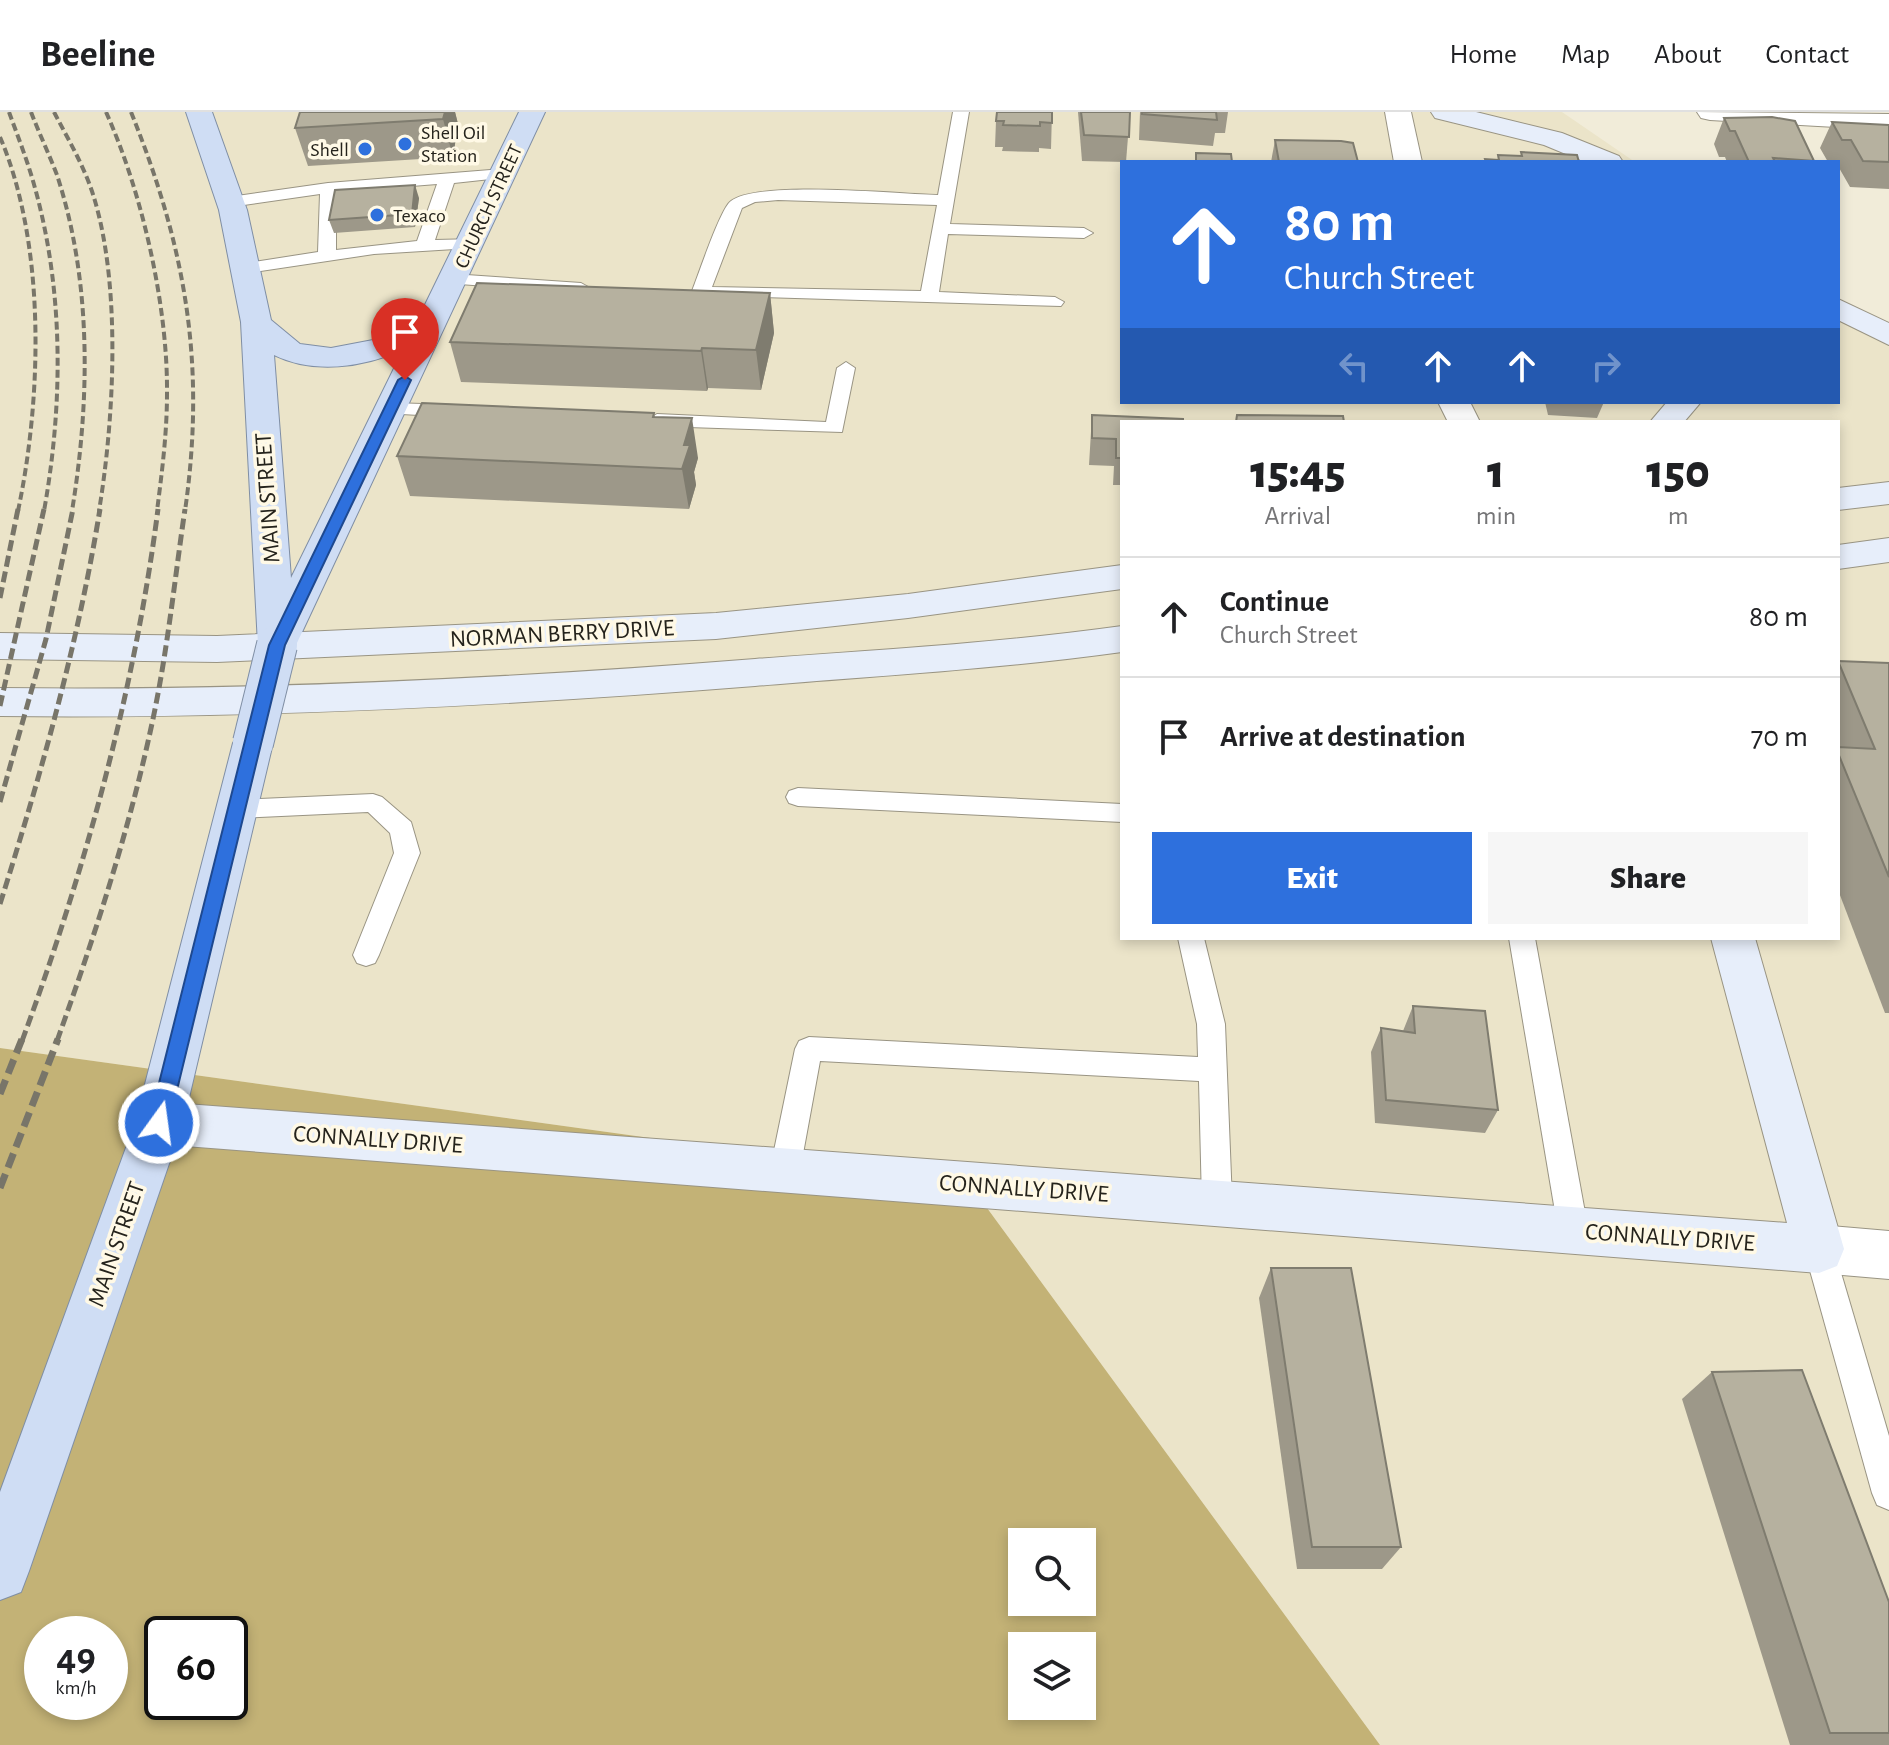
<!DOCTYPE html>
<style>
:root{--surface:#fff;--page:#f6f6f6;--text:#202124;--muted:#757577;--line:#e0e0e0;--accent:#2e70dd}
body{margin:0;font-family:"Alegreya Sans",sans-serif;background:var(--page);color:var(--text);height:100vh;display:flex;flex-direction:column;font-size:30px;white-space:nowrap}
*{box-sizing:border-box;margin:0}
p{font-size:26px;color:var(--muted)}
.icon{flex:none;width:44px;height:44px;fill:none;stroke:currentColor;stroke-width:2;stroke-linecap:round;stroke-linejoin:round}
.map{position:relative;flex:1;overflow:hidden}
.panel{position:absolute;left:1120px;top:308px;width:720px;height:520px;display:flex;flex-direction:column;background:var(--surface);border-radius:0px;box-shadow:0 4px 12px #0003}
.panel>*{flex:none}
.top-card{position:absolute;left:1120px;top:48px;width:720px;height:244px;border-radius:0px;box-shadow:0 4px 12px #0003;background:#2e70dd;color:#fff;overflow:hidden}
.controls{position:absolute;left:1008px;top:1416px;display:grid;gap:16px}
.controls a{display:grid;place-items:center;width:88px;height:88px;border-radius:0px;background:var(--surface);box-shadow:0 4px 12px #0003;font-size:40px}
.speed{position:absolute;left:24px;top:1504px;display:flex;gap:16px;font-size:40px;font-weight:700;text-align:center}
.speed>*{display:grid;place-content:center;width:104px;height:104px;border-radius:50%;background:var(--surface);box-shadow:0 4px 12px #0003;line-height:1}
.speed small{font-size:20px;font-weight:400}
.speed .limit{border:4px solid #111;border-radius:12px;background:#fff;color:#111}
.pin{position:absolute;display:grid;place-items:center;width:68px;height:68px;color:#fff;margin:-82px -34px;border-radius:50% 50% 50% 0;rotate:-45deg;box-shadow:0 0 8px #0007}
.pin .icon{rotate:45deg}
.me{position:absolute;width:88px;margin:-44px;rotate:14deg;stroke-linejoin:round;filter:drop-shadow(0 0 6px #0008)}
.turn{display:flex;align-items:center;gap:28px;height:168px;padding:0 32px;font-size:36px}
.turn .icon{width:104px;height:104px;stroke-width:2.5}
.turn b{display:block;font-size:56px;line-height:68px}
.lanes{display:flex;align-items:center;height:76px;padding:0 32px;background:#0003;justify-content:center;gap:40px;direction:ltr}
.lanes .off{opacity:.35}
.eta{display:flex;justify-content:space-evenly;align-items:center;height:136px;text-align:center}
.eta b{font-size:48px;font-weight:800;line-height:56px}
.cta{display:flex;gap:16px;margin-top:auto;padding:16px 32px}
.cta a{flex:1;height:92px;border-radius:0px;background:var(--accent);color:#fff;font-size:32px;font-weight:800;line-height:92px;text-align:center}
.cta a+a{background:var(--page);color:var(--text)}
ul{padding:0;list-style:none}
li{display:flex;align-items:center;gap:24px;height:120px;padding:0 32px;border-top:2px solid var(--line)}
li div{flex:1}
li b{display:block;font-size:30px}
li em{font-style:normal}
header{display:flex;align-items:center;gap:48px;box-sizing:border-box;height:112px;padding:0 40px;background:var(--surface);border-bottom:2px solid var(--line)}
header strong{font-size:38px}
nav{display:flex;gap:44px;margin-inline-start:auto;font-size:28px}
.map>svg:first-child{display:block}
</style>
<header>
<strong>Beeline</strong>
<nav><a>Home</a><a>Map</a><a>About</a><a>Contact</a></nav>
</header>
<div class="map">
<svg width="1889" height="1633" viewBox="0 0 1889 1633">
<rect width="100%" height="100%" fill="#f1ecd9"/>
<path fill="#ebe4c9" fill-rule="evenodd" d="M0,0H1562L1635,50H1122V290H1838V187L1889,222V1633H1380L968,1070L0,936ZM1122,310H1838V826H1122Z"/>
<path fill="#c3b276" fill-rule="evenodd" d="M0,936L968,1070L1380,1633H0ZM1022,1430H1082V1490H1022ZM42,1522H110V1590H42ZM162,1522H230V1590H162ZM1022,1534H1082V1594H1022Z"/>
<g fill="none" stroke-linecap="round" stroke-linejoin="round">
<defs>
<g id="service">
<path d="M953,0H969L950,112L1084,116L1093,121L1084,126L948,122L939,180L1055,185L1064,190L1061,194L695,183L692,179C698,164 721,95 731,89C759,68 897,82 938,83ZM778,88L937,93L921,179L712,175L742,96L755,90Z"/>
<path d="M503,57L509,59V65L454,71L435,128L477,127L480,131L477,135L471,136L374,142L247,161L241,160L238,156L241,152L318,140L320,82L230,95L222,90L230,85L328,71ZM437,72L417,129L336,138V80Z"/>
<path d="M452,162L581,171L590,176L581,181L446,171L443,167L446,163Z"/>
<path d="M846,250L855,256L842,320L657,314L647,308L657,302L826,310L837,256Z"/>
<path d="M391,291L454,293L464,299L454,305L384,301L381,297Z"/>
<path d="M798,676L1122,692V710L798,694L789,691L786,685L789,679Z"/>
<path d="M373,682L382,685L411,710L420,741L379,843L375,851L366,854L357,851L353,843L394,741L390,721L368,700L236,706L227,703L224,697L227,691L236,688Z"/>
<path d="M1178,826H1204L1225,912L1232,1090L1227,1099L1217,1103L1207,1099L1202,1090L1199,969L820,949L800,1058L795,1067L785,1071L775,1067L770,1058L795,937L799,929L809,925L1198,945L1197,912Z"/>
<path d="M1509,826H1535L1588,1117L1584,1127L1573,1131L1562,1127L1558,1117Z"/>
<path d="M1819,1123L1830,1127L1834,1137L1889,1324V1398L1877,1393L1872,1381L1804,1137L1808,1127Z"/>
</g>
<g id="minor">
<path d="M1385,0H1411L1422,50H1394Z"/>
<path d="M1697,0L1889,2V18L1710,8L1701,6Z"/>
<path d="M1438,290H1470L1480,310H1448Z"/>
</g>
<path id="tertiary" d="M1819,1113L1889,1119V1167L1819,1161L1801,1154L1794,1137L1801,1120Z"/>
<g id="secondary">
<path d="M1431,0H1476L1562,21L1619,44L1623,50H1585L1544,33L1435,6Z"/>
<path d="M1838,187L1889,211V233L1838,208Z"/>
<path d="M1667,290H1701L1684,310H1650Z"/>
<path d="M1889,370V392L1838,398V376Z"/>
<path d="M1889,426V450L1838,457V433Z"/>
<path d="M1122,453V477L908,506L716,527L217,550L0,547V521L217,524L716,501L908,482Z"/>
<path d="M1122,514V540C1000,557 877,564 755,574C503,594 252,607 0,604V576C252,579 503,567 755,547C877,538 1000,531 1122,514Z"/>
<path d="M1711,826H1755L1844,1137L1837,1154L1819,1161L159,1032L142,1026L135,1011L142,996L159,990L1787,1111Z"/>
</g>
<g id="primary">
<path d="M186,0H212L247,98L271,208L300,232L331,236L373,228L419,205L519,0H545L296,533L290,542L277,546L264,542L258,533L241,210L219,98ZM403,238L291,466L274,243C315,263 363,255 403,238Z"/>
<path d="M253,617L267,621L273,631L183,1011L29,1459L21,1480L0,1488V1380L135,1011L233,631L239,621Z"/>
</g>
</defs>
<use href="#service" stroke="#999483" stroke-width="2"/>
<use href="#minor" stroke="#999483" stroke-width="2"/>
<use href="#tertiary" stroke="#999483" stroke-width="2"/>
<use href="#secondary" stroke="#999483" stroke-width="2"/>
<use href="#primary" stroke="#7f8ea4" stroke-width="2"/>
<use href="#service" fill="#fff" fill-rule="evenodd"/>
<use href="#minor" fill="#fff" fill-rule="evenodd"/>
<use href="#tertiary" fill="#fff" fill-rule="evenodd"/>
<use href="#secondary" fill="#e7eefa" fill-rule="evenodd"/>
<use href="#primary" fill="#cfddf4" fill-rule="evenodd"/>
<g stroke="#787569" stroke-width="4" stroke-dasharray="8 4" stroke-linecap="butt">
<path d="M9,0C18,25 28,50 35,76C64,181 63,293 44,399"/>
<path d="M31,0C39,21 49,42 57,63C92,170 90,289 72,399"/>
<path d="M54,0C69,29 86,57 95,89C121,178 114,308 99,399"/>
<path d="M106,0C142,80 168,194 167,282C167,321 162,360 157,399"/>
<path d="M131,0C186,137 206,252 185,399"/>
<path d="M0,25C46,133 42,285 18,399"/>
</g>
<g stroke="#787569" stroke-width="5" stroke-dasharray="11 5" stroke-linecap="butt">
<path d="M0,486L18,397"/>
<path d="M0,594L44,397"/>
<path d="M0,690L46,527L73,397"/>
<path d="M0,792C41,662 78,532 100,397"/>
<path d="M22,929C85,759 135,577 158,397"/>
<path d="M57,929C95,823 131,713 154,602C168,534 175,465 185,397"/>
</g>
<g stroke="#787569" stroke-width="7" stroke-dasharray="15 7" stroke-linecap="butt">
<path d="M0,982L22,927"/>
<path d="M0,1076L58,927"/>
</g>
<defs>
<path id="primary-bridge" d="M253,631L277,533"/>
</defs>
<use href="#primary-bridge" stroke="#7f8ea4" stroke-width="42" stroke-linecap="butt"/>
<use href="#primary-bridge" stroke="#cfddf4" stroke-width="40"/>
</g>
<g fill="#9d9889">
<path d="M300,0H455L458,12L453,45L308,54L295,16Z"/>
<path d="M1052,0L1051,37L1039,36V40L1002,39L1003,35H995L996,9Z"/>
<path d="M1078,0H1130L1126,50L1082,49Z"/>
<path d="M1140,0H1228L1225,21H1215L1213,34L1139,28Z"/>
<path d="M1724,6L1814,49L1813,50H1727L1725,45H1719L1714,32Z"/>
<path d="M1832,10L1889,13V77L1850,75L1838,54V50H1828L1820,36Z"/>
<path d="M1275,28L1358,50H1271Z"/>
<path d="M419,86L415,115L334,121L329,108Z"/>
<path d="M770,181L774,221L761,278L708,276L707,279L461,270L450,230Z"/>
<path d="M1545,290H1604L1597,306L1548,303Z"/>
<path d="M654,301L655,305L698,346L694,360L696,373L689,397L410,384L397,344Z"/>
<path d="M1092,303L1122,310V373H1113L1114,354L1089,353Z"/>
<path d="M1838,549L1889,551V901H1885L1838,778Z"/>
<path d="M1413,894L1498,998L1485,1021L1375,1011L1371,940L1381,916L1403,919Z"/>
<path d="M1271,1156L1401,1435L1382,1457H1297L1259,1186Z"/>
<path d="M1712,1260L1889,1490V1633H1790L1682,1287Z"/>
</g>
<g fill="#7f7c6f">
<path d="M445,0H455L458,12L453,45L443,7Z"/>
<path d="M415,73L419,86L415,115L412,102Z"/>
<path d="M770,181L774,221L761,278L756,238Z"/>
<path d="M702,236L708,276L707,279L701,239Z"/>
<path d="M692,306L698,346L694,360L696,373L689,397L682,357L684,333Z"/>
</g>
<g fill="#b6b19f" stroke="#7f7c6f" stroke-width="2">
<path d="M300,0H445L443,7L295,16Z"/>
<path d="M997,0H1052V11L1040,10V14L1003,13L1004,9H996Z"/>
<path d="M1081,0H1130L1129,25L1084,23Z"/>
<path d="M1142,0H1216L1217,8L1142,2Z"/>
<path d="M1772,5L1795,9L1814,49L1773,46L1775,50H1749L1735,19H1730L1724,6Z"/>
<path d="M1832,10L1889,13V50L1863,49L1851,28H1842Z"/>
<path d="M1275,28L1341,29L1353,31L1358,50H1279Z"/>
<path d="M1521,40L1577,43L1579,50H1486L1485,47L1499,48L1498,43L1522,44Z"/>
<path d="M1196,41L1231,42L1232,50H1196Z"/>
<path d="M415,73L412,102L329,108L335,78Z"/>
<path d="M477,171L770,181L756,238L702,236L701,239L450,230Z"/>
<path d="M422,291L654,301L653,305L692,306L684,333H690L682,357L397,344Z"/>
<path d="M1092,303L1183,307V310H1122V346H1116V327L1092,326Z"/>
<path d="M1237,303L1343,304L1344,310H1236Z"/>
<path d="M1838,549L1889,551V765L1838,641V635L1875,637Z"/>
<path d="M1413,894L1485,899L1498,998L1386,988L1381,916L1415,921Z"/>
<path d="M1271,1156H1351L1401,1435H1312Z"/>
<path d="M1802,1258L1889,1490V1621H1830L1712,1260Z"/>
</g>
<path fill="#2e70dd" stroke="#1e4990" stroke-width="2" d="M405,264L411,268L285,533L169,1011L166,1017L159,1020L152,1017L149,1011L269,533L398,268Z"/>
<g fill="#2e70dd" stroke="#fff9e6" stroke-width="3">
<circle cx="405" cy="32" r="8"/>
<circle cx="365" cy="37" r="8"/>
<circle cx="377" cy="103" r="8"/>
</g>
<g text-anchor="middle" stroke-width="7" stroke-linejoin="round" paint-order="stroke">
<g font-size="20" fill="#25231c" stroke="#fff9e6" text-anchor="start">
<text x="421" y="27">Shell Oil<tspan x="421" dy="23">Station</tspan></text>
<text x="349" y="44" text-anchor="end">Shell</text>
<text x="393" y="110">Texaco</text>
</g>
<g font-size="20" fill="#25231c" stroke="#fff9e6">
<text transform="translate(488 94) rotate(-65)" y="7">CHURCH STREET</text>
</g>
<g font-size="24" fill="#25231c" stroke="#fff9e6">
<text transform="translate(267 386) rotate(-94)" y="8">MAIN STREET</text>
<text transform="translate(562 521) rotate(-3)" y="8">NORMAN BERRY DRIVE</text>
<text transform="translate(378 1027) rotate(4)" y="8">CONNALLY DRIVE</text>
<text transform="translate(1024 1076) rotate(4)" y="8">CONNALLY DRIVE</text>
<text transform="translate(1670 1125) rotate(4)" y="8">CONNALLY DRIVE</text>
<text transform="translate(116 1132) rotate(-71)" y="8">MAIN STREET</text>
</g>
</g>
</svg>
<div class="controls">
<a><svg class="icon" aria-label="search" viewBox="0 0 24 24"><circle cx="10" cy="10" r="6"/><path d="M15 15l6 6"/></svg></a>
<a><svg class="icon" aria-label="layers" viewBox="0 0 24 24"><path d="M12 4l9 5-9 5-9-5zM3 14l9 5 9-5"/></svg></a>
</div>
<div class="speed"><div>49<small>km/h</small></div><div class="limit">60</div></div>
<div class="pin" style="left:405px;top:268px;background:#d93025"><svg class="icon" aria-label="arrive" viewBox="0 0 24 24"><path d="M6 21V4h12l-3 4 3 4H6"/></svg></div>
<svg class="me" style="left:159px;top:1011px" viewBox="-20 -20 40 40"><circle r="17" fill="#2e70dd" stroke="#fff" stroke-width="3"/><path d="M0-11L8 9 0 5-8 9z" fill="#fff"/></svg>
<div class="top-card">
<div class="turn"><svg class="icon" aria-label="ahead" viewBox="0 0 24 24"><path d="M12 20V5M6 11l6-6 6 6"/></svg><div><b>80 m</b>Church Street</div></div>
<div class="lanes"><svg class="icon off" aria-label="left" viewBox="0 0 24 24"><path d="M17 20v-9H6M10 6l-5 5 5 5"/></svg><svg class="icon" aria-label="ahead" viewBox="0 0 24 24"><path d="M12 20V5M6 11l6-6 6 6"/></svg><svg class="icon" aria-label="ahead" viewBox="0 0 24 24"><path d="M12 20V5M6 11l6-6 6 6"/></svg><svg class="icon off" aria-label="right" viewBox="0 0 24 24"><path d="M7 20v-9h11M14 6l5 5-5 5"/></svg></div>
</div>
<section class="panel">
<div class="eta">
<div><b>15:45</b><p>Arrival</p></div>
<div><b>1</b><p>min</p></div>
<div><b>150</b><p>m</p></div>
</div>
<ul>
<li><svg class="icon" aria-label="ahead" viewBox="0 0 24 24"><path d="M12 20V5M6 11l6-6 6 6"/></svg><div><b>Continue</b><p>Church Street</p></div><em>80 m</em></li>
<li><svg class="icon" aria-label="arrive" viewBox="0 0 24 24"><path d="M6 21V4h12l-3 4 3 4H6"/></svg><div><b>Arrive at destination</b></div><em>70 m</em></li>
</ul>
<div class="cta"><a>Exit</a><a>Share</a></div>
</section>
</div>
